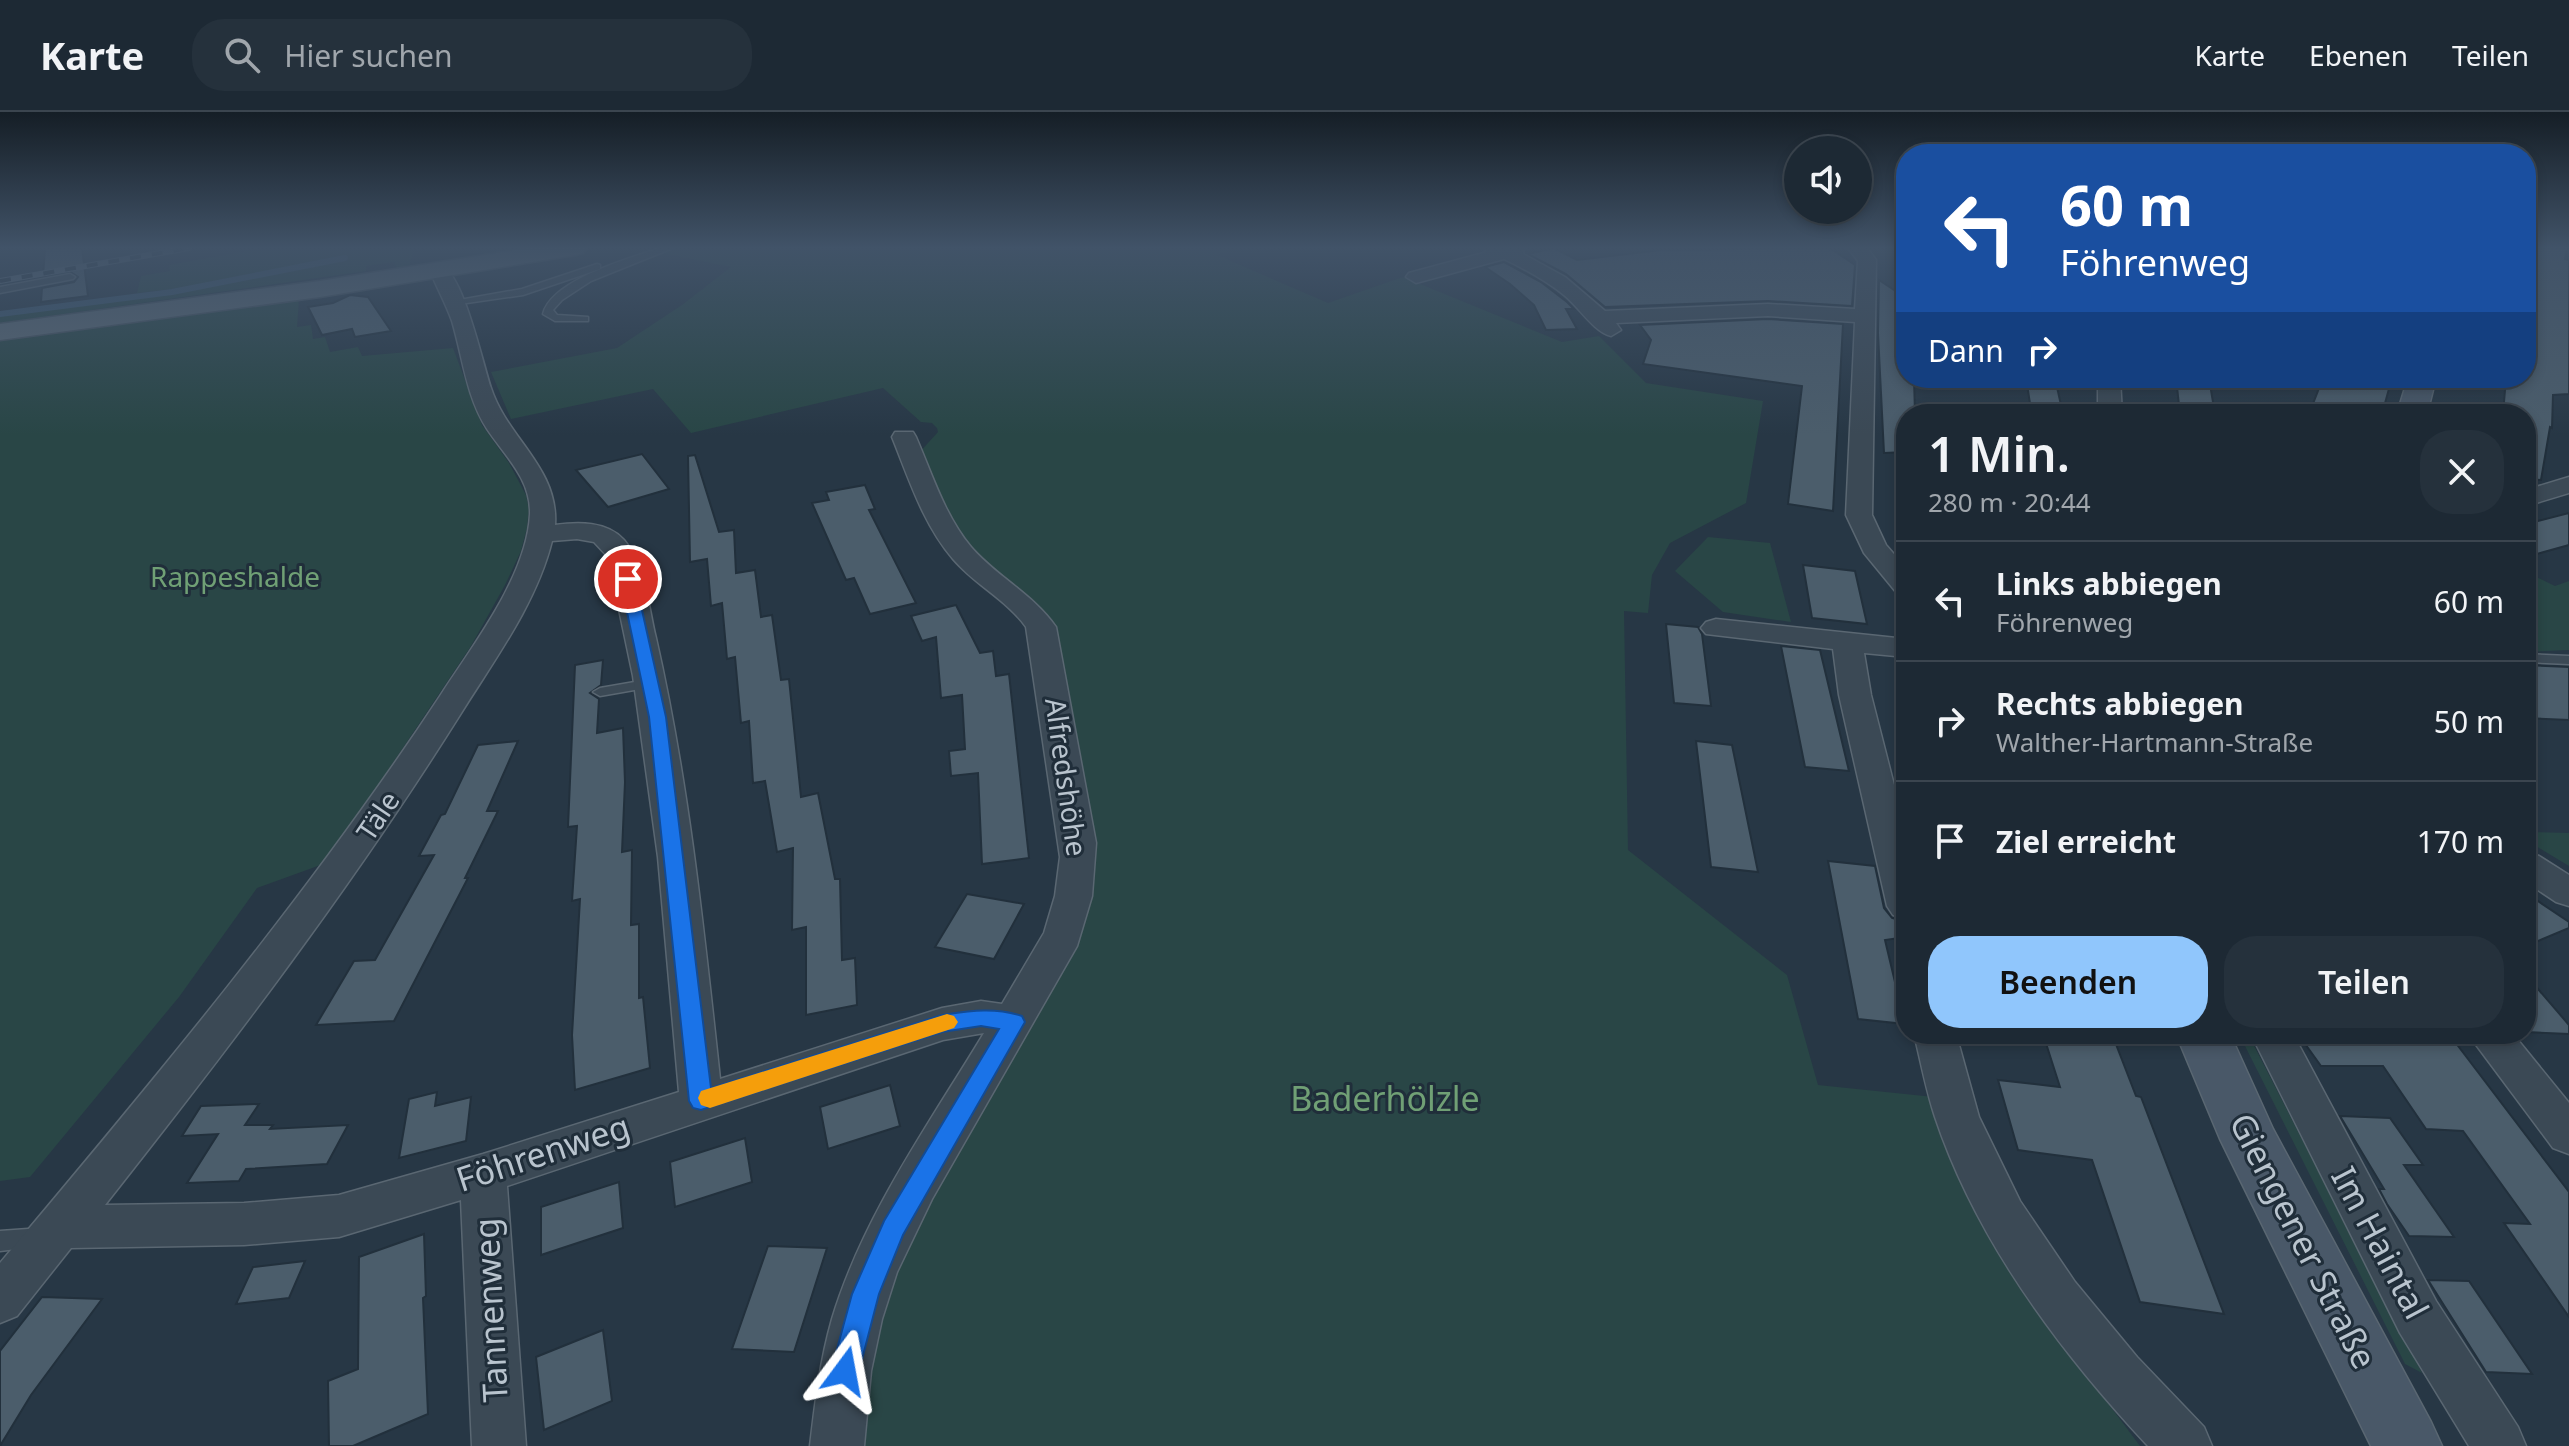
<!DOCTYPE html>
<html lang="de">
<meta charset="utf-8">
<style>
:root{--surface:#1d2934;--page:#25313c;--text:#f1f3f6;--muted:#a0a6ac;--line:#3b454f;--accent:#90c6fc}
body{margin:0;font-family:"Noto Sans",sans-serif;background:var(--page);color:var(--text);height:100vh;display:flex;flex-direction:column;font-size:30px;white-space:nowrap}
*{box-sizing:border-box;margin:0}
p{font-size:26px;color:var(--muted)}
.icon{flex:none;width:44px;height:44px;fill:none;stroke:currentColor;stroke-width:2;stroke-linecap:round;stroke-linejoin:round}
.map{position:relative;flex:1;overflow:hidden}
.panel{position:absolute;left:1896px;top:292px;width:640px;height:640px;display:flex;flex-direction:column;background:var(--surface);border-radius:32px;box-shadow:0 4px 12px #0003,0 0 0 2px var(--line)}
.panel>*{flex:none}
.hud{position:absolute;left:1896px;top:32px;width:640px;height:244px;border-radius:32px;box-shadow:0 4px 12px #0003,0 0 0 2px var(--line);background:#1a4fa0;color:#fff;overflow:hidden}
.controls{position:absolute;left:1784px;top:24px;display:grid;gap:16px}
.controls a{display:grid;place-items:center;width:88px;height:88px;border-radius:50%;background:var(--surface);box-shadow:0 4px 12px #0003,0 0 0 2px var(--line);font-size:40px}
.pin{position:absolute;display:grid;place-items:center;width:68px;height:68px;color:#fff;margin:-34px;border:4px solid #fff;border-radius:50%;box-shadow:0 2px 8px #0007}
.me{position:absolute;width:88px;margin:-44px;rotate:13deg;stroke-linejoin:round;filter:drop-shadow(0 0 6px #0008)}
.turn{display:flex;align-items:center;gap:28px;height:168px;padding:0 32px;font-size:36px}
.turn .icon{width:104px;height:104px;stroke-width:2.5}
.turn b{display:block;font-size:56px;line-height:68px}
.then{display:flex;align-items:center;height:76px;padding:0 32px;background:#0003;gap:16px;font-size:30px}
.round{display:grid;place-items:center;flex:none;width:84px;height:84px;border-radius:32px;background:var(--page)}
.head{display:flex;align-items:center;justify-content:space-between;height:136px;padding:0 32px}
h1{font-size:48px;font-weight:600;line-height:60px}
.primary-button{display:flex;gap:16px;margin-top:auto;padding:16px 32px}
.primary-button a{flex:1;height:92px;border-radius:32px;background:var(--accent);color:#111;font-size:32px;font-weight:600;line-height:92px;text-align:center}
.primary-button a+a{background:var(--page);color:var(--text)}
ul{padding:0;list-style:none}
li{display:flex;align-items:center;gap:24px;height:120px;padding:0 32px;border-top:2px solid var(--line)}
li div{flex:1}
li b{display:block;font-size:30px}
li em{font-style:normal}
header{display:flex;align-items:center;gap:48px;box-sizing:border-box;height:112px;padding:0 40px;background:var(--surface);border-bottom:2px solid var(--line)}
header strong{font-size:38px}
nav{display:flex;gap:44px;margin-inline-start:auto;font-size:28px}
.search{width:560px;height:72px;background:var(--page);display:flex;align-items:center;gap:20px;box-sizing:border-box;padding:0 28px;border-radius:32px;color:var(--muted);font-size:30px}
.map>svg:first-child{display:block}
</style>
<header>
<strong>Karte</strong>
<div class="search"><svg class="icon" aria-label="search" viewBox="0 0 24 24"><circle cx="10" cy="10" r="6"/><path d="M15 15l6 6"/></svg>Hier suchen</div>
<nav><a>Karte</a><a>Ebenen</a><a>Teilen</a></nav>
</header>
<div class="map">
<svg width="2569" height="1334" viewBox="0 0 2569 1334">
<rect width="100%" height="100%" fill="#273745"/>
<g fill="#294646">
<path d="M265,136H414L409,155L397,156L394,150L366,154V159L0,211V204L158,184L182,176L137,181L141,164L170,159L169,153Z"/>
<path d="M678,136H1237L1217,143L1328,191L1403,165L1562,230L1599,224L1646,271L1763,289L1746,391L1670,431L1652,463L1648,501L1624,499L1628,738L1787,863L1818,973L1934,985L2051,1215L2140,1334H855L864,1248L905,1128L1072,840L1060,547L967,436L918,342L938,320L937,316L932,311L921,310L883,276L691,321L653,277L511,307L491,260L617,236L682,193L731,155L663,141Z"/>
<path d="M299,187L297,215L311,213L313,227L325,225L330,240L358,235L362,244L453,236L482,313L509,351L526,383L529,397L527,416L521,439L505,473L471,534L326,751L257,776L179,885L30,1065L0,1069V226Z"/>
<path d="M1708,425L1770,431L1791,510L1723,500L1675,459Z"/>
<path d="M2526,460L2555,474L2569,469V538L2526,540Z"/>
<path d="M2526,720L2569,721V754L2526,728Z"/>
<path d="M2239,922H2248L2422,1261L2405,1252Z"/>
</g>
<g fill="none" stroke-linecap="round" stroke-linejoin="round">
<path stroke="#3a556d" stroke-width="6" d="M0,202L172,180L345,146"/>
</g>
<g fill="#4b5d6b" stroke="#22303c" stroke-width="2">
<path d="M45,136H82L88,184L41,190L42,176L74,170L78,165L69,159L43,164Z"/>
<path d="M1554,136L1577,148L1661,138L1830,136L1855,153L1852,194L1768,189L1605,195L1566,162L1528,142Z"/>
<path d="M2526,136H2567L2565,147L2569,148V282L2553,283L2552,316L2550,315L2541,368L2526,367V302H2503L2506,266H2526Z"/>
<path d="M1504,150L1541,170L1567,190L1574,197H1566L1577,217L1546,218L1534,193L1510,172L1485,155Z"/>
<path d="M1879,168L1906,186V266H1914L1915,302H1906V340L1884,341L1878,221Z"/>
<path d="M350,183L368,185L391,219L355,225L352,217L322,223L308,195L333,191Z"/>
<path d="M1768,207L1843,212L1833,399L1788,392L1802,274L1643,252L1651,228L1640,213Z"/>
<path d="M2026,266H2055L2063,302L2031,298Z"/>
<path d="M2176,266H2209L2215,302H2180Z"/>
<path d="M2323,266H2392L2382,302H2309Z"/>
<path d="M642,342L669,377L608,395L576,358Z"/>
<path d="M695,343L719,420L734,418L736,461L755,458L761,505L772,503L781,568L789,567L801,685L818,681L835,767H840L842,848L855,846L857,893L806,903V815L792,818L793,736L777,740L765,669L753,671L749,609L741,611L735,545L727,547L722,491L711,494L707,447L690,450L688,344Z"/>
<path d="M865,373L875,397L869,398L916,491L870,502L854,466L846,468L812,391L829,388L826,380Z"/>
<path d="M2569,401V433L2526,445V412Z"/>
<path d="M1803,453L1855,459L1867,512L1812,506Z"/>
<path d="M956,493L980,541L993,539L996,564L1009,562L1029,746L982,752L978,661L951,664L949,639L965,637L962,583L941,586L936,525L922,529L911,504Z"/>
<path d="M1666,512L1698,515L1702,522L1711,594L1674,591Z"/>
<path d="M1781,534L1820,538L1849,659L1805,655Z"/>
<path d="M603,548L601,573L590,581L599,587L597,621L623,616L625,670L622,740L632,738L631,813L639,812V886L643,885L650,956L575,978L572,923L580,787L572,789L577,714L568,715L575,553Z"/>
<path d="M2526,553L2569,555V608L2526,606Z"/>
<path d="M518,629L487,699H498L465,766H468L394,909L316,913L354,849L375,848L434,743L419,744L441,703L445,702L478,633Z"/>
<path d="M1696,629L1732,633L1758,760L1711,755Z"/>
<path d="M1828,749L1875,754L1884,796L1892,806L1906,810V825L1885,828L1905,912L1858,907Z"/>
<path d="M2526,781L2569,810V816L2526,834Z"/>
<path d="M967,782L1024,792L994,847L935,835Z"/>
<path d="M2526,863L2569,913V922L2526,920Z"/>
<path d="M2043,922H2112L2136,984L2141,985L2224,1202L2140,1190L2092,1048L2018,1038L1998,968L2060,975Z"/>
<path d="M2298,922H2449L2569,1080V1205L2504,1111L2530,1112L2463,1019L2426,1017L2383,954H2321Z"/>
<path d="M890,973L900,1014L828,1037L820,995Z"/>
<path d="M437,980L435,994L471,985L466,1029L399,1046L409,987Z"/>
<path d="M259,992L245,1013H273L270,1017L348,1013L327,1052L246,1057L239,1069L187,1071L218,1022L182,1024L201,994Z"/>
<path d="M2340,1004L2390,1006L2423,1053H2404L2454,1125L2409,1124L2387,1092L2379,1077H2384Z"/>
<path d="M745,1026L752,1070L675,1095L670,1050Z"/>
<path d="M619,1070L623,1116L541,1143V1095Z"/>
<path d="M424,1122L426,1184L423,1186L428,1302L353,1334H329L328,1269L358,1257L359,1145Z"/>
<path d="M768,1134L827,1136L794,1240L732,1237Z"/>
<path d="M305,1149L289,1186L236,1192L253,1155Z"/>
<path d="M2428,1168L2469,1169L2532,1262L2486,1260Z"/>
<path d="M42,1185L102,1187L31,1283L0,1334V1239Z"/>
<path d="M603,1218L612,1289L544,1318L536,1245Z"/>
</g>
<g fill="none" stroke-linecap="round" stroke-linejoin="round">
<defs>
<g id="lane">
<path d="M660,136H673L591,169L562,188L553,198L557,203L588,205V209H555L543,202C551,168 630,146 660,136Z"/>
<path d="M597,152L600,153V157L523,183L453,193L448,190L522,177Z"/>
<path d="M70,162L75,165L73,167L0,181V175Z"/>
<path d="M2526,542L2569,544V552L2526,550Z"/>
<path d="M652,567L657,568L659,571L657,574L600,584L593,580L600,576Z"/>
<path d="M42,1116L50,1119L53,1126L50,1133L0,1139V1119Z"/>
</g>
<g id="street">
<path d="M1484,136H1524L1523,142L1565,165L1605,199L1768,192L1855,197L1858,149L1848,136H1867L1876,148L1872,403L1886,433L1906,456V483L1896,480L1864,441L1846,403L1855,210L1768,204L1616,211L1621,218L1611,224C1594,220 1578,194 1564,183C1545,168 1525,157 1504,147L1416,171L1406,165L1409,161L1487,140Z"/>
<path d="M440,153C463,159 483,253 491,276C507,326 559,356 555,413C578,410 607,409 624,428C646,454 648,494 656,526C689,671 704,819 720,967L942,896L981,889L1002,892L1044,821L1055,784L1060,745L1026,515C1007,488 975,473 953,447C923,412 909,367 892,325L895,320H913L916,325C932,362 945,404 971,435C997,465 1033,482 1056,515L1096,731L1092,784L1077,834L932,1087L897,1160L882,1207L871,1259L864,1334H810C815,1291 820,1249 832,1207C863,1104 929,1012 984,921L943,928L507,1074L526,1334H472L461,1088L339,1125L244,1133L71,1136L17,1204L0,1211V1151C154,968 308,784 440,584C473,533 527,464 530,402C531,367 505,344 487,317C466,284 463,246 452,209C446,192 437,176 430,159ZM577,427L594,430L608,445L633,564L658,745L679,980L483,1042L339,1083L244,1091L105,1093C229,936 351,776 458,606C492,551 536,493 552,429Z"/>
<path d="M2098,266H2120L2122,302H2098Z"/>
<path d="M2569,365V381L2526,394V378Z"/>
<path d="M1716,507L1906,527V545L1864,541L1871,583L1906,720V807L1893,803L1887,794L1839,583L1833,537L1706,522L1701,516L1706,510Z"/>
<path d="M2526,740L2539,744L2569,763V794L2556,790L2526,770Z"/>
<path d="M1914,922H1956L1979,1005L2020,1089L2075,1170L2137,1245L2204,1315L2212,1334H2148C2060,1240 1976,1128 1935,1005C1926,978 1921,950 1914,922Z"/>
<path d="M2251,922H2293L2436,1189L2518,1315L2526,1334H2469L2400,1221Z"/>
<path d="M2468,922H2513L2569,991V1042L2553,1036Z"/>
</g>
<g id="secondary">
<path d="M2408,266H2436L2427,302H2397Z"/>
<path d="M2176,922H2230L2273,1017L2431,1310L2442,1334H2371L2220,1027Z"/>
</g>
<path id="primary" d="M529,136H587L583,141L575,143L320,185L0,228V212L320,169Z"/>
</defs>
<use href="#lane" stroke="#5a6772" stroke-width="3"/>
<use href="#street" stroke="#5a6772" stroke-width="3"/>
<use href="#secondary" stroke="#5a6772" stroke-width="3"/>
<use href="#primary" stroke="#45525e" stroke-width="3"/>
<use href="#lane" fill="#3b4955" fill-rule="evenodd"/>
<use href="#street" fill="#3b4955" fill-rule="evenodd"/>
<use href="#secondary" fill="#495868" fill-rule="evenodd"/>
<use href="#primary" fill="#5a6874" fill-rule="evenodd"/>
<defs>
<path id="rail" d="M0,169L189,136"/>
</defs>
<use href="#rail" stroke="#5d6d7c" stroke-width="6"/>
<use href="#rail" stroke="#202e3a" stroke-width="4" stroke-dasharray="11" stroke-linecap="butt"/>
</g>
<linearGradient id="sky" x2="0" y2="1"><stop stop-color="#151e26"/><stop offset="0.42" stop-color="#415368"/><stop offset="1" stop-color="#415368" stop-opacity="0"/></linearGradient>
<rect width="2569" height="323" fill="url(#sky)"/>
<path fill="#1a73e8" stroke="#114b97" stroke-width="2" d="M628,463L635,467L666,605L711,976L942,903C970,899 994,895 1022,904L1025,910L903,1123L879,1182L859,1259L854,1268L845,1272L835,1268L831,1259L852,1182L884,1109L999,917L981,914L942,920L701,998L693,996L689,989L649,605L620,467Z"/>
<path fill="#f59e0b" d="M947,902L954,904L958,910L954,916L710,996L701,993L698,986L701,979Z"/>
<g text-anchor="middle" stroke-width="6" stroke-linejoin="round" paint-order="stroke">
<g font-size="28" fill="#70a075" stroke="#202e3a">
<text x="235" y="475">Rappeshalde</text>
</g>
<g font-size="28" fill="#b9c4ce" stroke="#202e3a">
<text transform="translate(1066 665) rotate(82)" y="10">Alfredshöhe</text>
<text transform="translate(378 704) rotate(-56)" y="10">Täle</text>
</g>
<g font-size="34" fill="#70a075" stroke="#202e3a">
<text x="1385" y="999">Baderhölzle</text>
</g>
<g font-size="34" fill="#b9c4ce" stroke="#202e3a">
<text transform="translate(543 1041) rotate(-18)" y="12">Föhrenweg</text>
<text transform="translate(2303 1129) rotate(63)" y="12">Giengener Straße</text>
<text transform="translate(2380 1131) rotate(62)" y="12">Im Haintal</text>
<text transform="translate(491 1198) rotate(-93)" y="12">Tannenweg</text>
</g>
</g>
</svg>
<div class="controls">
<a><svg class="icon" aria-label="sound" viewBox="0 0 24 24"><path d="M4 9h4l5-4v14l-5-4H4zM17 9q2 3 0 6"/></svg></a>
</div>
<div class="pin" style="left:628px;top:467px;background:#d93025"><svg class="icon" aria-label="arrive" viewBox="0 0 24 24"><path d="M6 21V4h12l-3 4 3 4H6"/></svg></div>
<svg class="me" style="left:845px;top:1259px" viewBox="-20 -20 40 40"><path d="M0-17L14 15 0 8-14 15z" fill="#1a73e8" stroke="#fff" stroke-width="4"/></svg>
<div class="hud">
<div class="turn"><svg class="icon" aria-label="left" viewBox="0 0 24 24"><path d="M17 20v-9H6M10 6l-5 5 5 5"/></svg><div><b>60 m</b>Föhrenweg</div></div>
<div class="then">Dann<svg class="icon" aria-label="right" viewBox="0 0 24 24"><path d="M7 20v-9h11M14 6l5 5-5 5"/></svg></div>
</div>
<section class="panel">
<div class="head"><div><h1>1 Min.</h1><p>280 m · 20:44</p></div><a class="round"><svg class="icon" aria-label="close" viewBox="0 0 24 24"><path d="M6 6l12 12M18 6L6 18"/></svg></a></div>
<ul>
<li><svg class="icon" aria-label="left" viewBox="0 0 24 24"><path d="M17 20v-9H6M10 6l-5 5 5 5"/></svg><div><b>Links abbiegen</b><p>Föhrenweg</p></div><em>60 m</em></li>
<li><svg class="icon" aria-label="right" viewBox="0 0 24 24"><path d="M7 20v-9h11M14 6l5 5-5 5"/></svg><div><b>Rechts abbiegen</b><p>Walther-Hartmann-Straße</p></div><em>50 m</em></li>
<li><svg class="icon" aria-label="arrive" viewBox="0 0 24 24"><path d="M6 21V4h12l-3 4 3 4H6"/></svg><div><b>Ziel erreicht</b></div><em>170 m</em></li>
</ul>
<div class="primary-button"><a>Beenden</a><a>Teilen</a></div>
</section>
</div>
